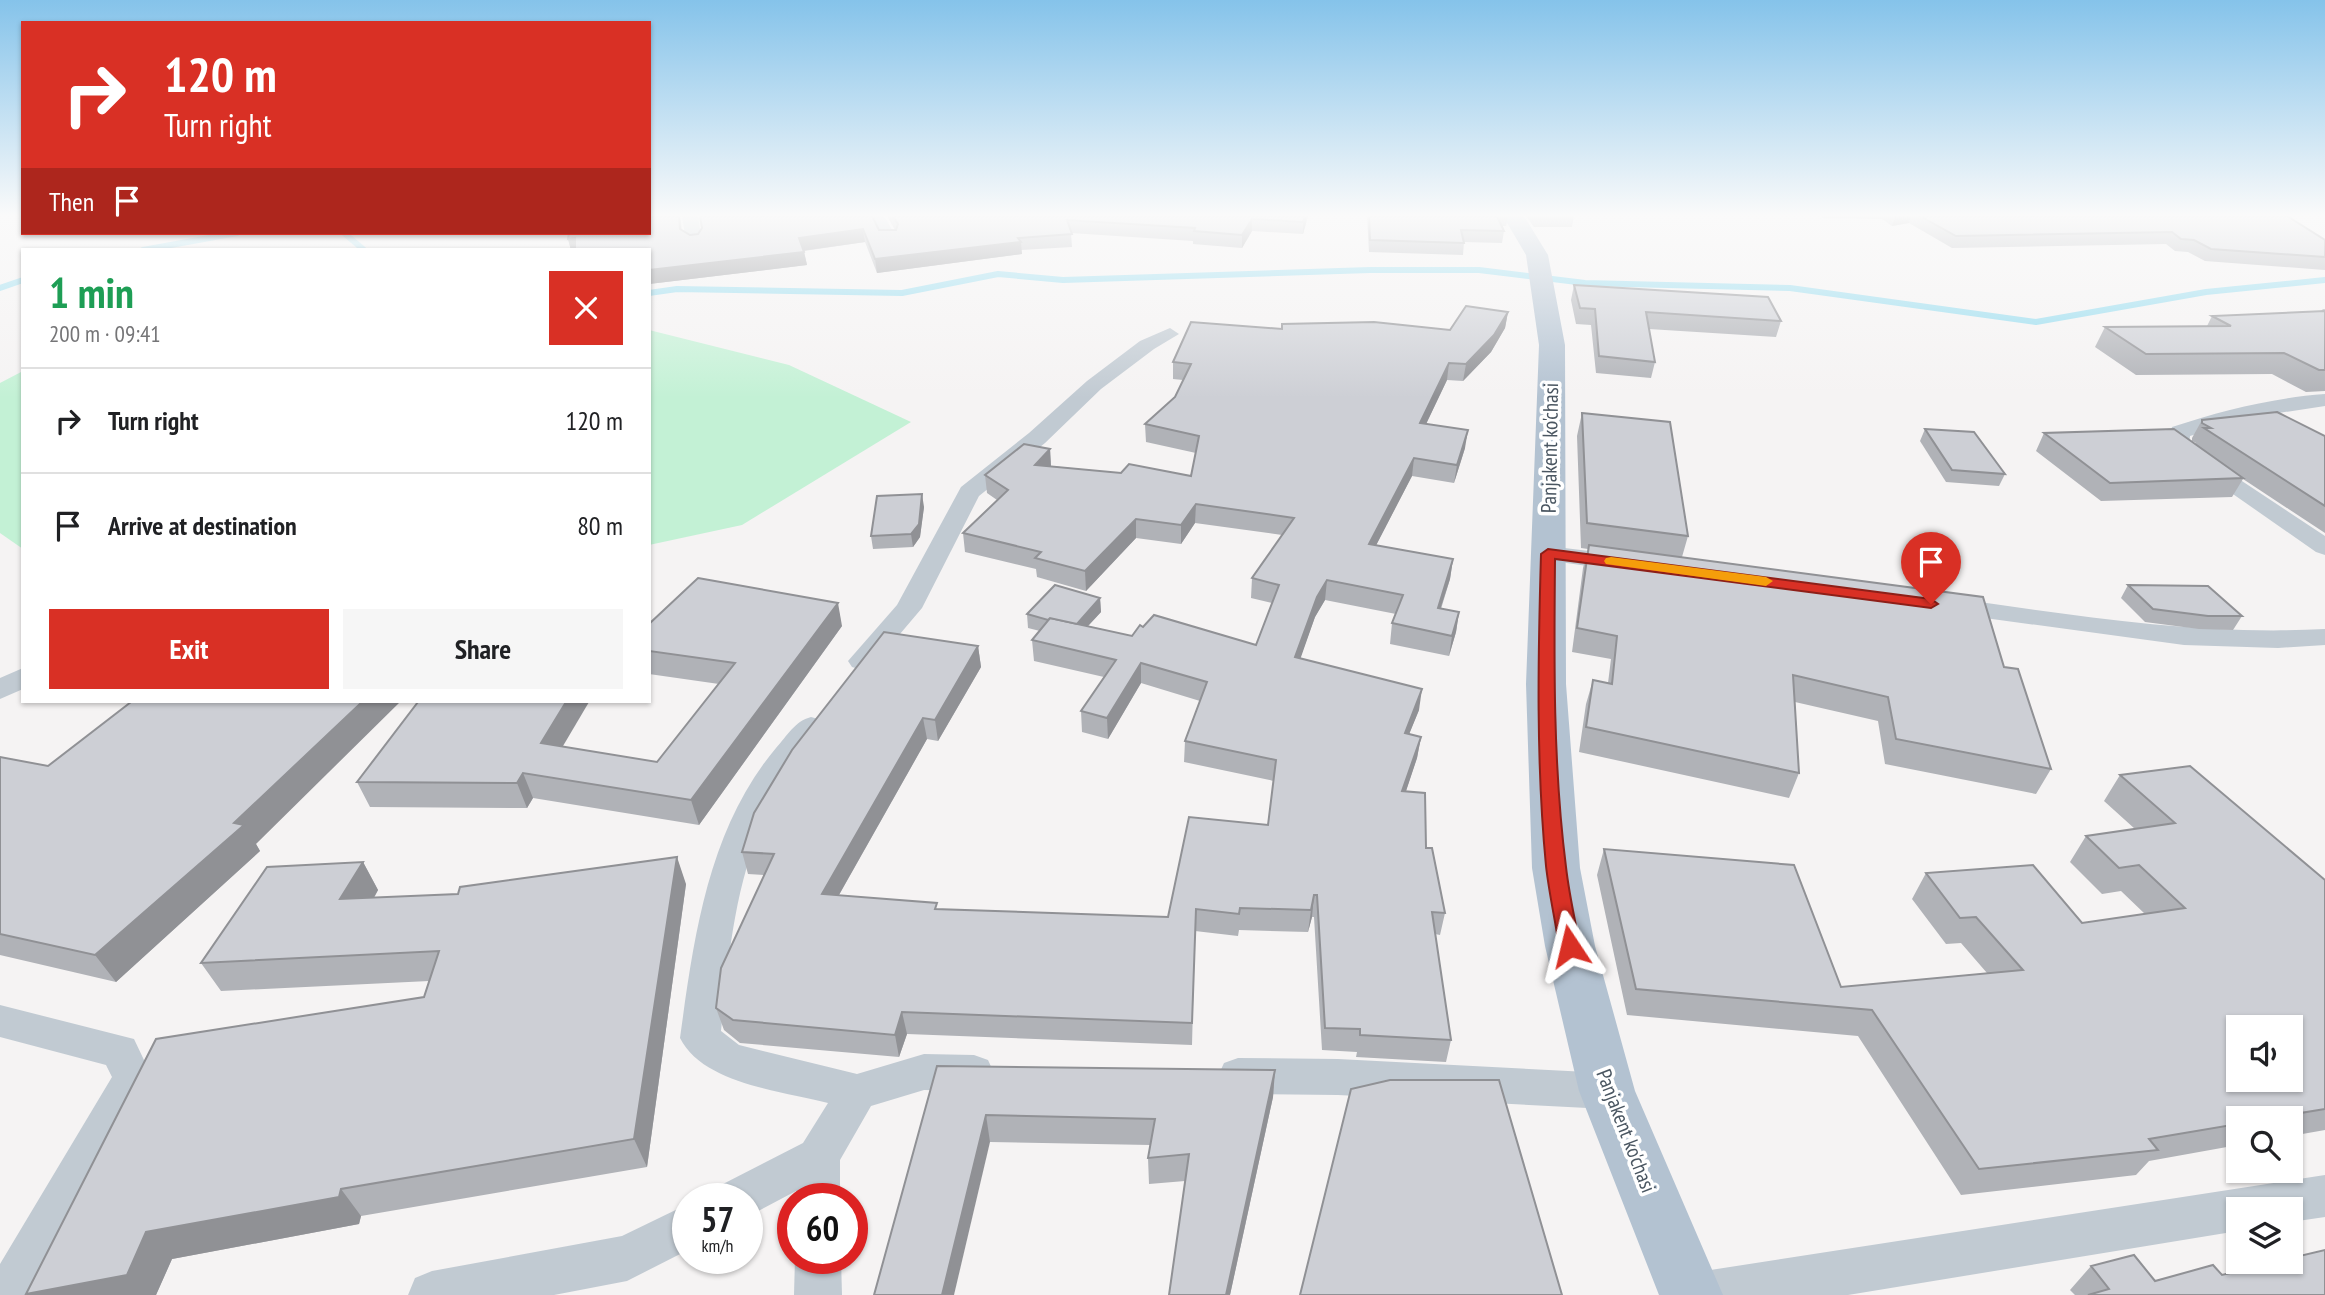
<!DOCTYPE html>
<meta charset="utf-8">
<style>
:root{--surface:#fff;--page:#f6f6f6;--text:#202124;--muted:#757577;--line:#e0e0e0;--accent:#d93025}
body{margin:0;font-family:"PT Sans Narrow",sans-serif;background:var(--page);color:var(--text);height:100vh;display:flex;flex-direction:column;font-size:26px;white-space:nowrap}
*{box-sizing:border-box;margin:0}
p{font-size:23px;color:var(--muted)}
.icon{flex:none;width:38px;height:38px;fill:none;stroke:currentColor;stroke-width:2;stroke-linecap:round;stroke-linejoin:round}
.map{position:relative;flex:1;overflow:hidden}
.sheet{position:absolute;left:21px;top:248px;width:630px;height:455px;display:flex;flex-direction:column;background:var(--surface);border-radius:0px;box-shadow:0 2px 5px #0004}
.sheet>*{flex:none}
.top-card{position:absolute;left:21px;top:21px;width:630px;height:214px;border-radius:0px;box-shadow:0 2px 5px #0004;background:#d93025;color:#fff;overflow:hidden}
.controls{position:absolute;left:2226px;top:1015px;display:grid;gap:14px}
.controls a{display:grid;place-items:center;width:77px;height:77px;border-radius:0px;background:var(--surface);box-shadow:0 2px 5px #0004;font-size:35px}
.speed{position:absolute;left:672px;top:1183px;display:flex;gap:14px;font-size:35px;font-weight:700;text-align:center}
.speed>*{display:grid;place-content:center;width:91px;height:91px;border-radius:50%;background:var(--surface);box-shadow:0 2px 5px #0004;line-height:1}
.speed small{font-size:18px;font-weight:400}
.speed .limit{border:10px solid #d22;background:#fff;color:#111}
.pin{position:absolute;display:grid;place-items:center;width:60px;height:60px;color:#fff;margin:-72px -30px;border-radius:50% 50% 50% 0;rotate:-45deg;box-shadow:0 0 7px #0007}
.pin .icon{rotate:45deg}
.me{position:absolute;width:77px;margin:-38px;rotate:350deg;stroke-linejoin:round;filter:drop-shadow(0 0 5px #0008)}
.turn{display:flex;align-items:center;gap:24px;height:147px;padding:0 28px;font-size:32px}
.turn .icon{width:91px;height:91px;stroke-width:2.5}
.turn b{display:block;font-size:49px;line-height:60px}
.then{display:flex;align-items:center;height:66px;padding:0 28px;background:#0003;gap:14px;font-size:26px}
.round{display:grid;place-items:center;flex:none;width:74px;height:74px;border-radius:0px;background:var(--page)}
.summary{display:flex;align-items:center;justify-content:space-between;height:119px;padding:0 28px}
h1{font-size:42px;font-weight:600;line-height:52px;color:#1e9e55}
.action{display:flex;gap:14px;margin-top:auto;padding:14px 28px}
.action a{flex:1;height:80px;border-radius:0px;background:var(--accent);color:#fff;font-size:28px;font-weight:600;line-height:80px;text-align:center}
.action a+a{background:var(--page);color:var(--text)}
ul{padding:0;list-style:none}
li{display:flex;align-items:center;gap:21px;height:105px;padding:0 28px;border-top:2px solid var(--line)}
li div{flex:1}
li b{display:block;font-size:26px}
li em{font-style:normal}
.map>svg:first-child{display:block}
</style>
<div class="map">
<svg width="2325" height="1295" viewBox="0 0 2325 1295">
<rect width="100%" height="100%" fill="#f5f3f3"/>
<g fill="#c3f1d5">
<path d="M649,330L789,365L911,422L742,525L649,545Z"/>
<path d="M23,371V549L0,533V383Z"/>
</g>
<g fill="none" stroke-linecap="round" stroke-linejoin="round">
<g stroke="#90daee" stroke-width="6">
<path d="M344,233L364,250"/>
<path d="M143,250L237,233"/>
<path d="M0,288L23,280"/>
<path d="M649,293L677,289L902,293L998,274L1063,280L1370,270H1479L1585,283L1790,288L2036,322L2206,292L2325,280"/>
</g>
<g fill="#c1cad2" fill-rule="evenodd">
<path d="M682,216H698L702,241L700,244L694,246L686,241Z"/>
<path d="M869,216H884L897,238L895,241H883Z"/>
<path d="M1170,328L1179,334L1154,349L1101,389L1045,443L979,496L922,608L872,667L862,670L852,667L848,661L897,605L961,487L1029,433L1087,381L1140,341Z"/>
<path d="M2325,394V406L2252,417L2190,436L2189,446L2325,536V555L2316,552L2167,448L2172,427C2223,410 2272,398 2325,394Z"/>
<path d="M1548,546L1622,555L1631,558L1635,563L1631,568L1622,571L1539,559L1535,554L1539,549Z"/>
<path d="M1950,598C2075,615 2198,636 2325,629V645L2278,648L2184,645L1941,612L1937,606L1941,600Z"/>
<path d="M23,668V689L0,699V678Z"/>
<path d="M811,717L822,720L826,727C813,748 794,766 781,787C737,859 729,949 721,1031L739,1045L857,1074L924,1054L974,1055L988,1060L994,1073L988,1086L974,1091L924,1090L871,1106L840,1160V1199H796V1191L747,1217V1199H717L723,1184L803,1143L828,1103C782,1091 703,1084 680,1038C694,937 708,829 776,748C787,736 795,721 811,717Z"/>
<path d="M0,1005L134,1039L153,1079L34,1295H0V1264L112,1077L106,1065L0,1037Z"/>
<path d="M1238,1058L1338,1059L1607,1073L1622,1078L1628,1091L1622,1104L1607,1109L1338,1095L1238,1094L1224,1089L1218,1076L1224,1063Z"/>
<path d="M2325,1175V1217L2291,1222V1209H2238V1231L1848,1295H1680L1687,1278L1704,1271Z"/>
<path d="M688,1204V1250L627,1281L554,1295H408L415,1278L432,1271L622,1236Z"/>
<path d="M795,1258H841L842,1295H794Z"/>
</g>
<path fill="#b3c2d1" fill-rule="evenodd" d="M1503,216H1524L1548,255L1565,345L1566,684L1580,868L1595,946L1635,1091L1723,1295H1659L1579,1091L1545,946L1532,868L1526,684L1539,345L1526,255Z"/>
</g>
<g fill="#b0b2b7">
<path d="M680,216L682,230L690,235L895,230L887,216H1308L1303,234L1252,231L1242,248L1193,244V241L1071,233L1072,247L1021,250L1022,254L877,273L865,242L804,251L807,265L649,284V250H571L568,239Z"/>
<path d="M1367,216H1508L1506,226H1501L1504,231L1502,243L1464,242L1463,255L1369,252Z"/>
<path d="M1526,216H1574L1572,227H1534Z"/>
<path d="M1821,216H2287L2325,240V270L2205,261L2188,252L2175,251L2166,244L1952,248L1909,223L1892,226L1882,219L1823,218Z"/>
<path d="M1574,285L1781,321L1776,337L1649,329L1655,362L1651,378L1596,373L1591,325L1576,324L1571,300Z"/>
<path d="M2323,309H2325V391L2306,392L2272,374L2136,375L2095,347L2105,327L2207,326L2212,316L2321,311Z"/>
<path d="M1508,312L1505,328L1491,352L1463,381L1447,380L1426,424L1465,448L1454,483L1412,476L1376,545L1453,559L1450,579L1441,609L1459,612L1456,632L1449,656L1390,644L1392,623L1396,614L1325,600L1315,617L1300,658L1419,710L1409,734L1421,737L1417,758L1406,791L1426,848L1445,913L1440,935L1435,934L1451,1040L1446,1062L1356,1057L1357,1052L1322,1050L1314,917H1312L1308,932L1239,930L1238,936L1195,931L1192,1045L907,1034L899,1057L740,1043L724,1030L716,1008L764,875L748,874L742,852L978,646L981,667L938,741L927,739L839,895L938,909L1168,917L1268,825L1274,781L1184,762L1185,741L1200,701L1141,683L1108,739L1082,732L1081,711L1104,677L1034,661L1032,640L1040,631L1028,628L1027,614L1100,598L1101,612L1088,626L1132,636L1143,627L1256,645L1272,603L1251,598L1252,578L1282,535L1195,523L1181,544L1136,538L1086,591L1037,577L1036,569L965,552L963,533L997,500L987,493L985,475L1050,449L1051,466L1121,473L1191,476L1196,453L1146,442L1145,424L1175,397L1183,380L1173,379V362L1282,329L1450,330Z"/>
<path d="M1582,413L1688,536L1682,557L2004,667L2051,769L2036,794L1885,764L1878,721L1795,702L1799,773L1789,798L1579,752L1586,704L1593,680L1608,683L1611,659L1572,652L1583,568L1588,549L1581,548L1577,436Z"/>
<path d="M2202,420L2325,436V533L2243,479L2232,497L2101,501L2036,451L2044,433L2195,444L2196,443L2192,441V438Z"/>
<path d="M1925,429L2005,474L1999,486L1946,482L1920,441Z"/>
<path d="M924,507L920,537L913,547L873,549L871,536Z"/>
<path d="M2128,585L2242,616L2233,630L2199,629L2145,622L2121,598Z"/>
<path d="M649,624L842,626L699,825L533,798L527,808L370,807L357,782L563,747L657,762L719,684L649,674Z"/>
<path d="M0,757L48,766L256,844L260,851L116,982L0,955Z"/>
<path d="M2120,775L2325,880V1130L2291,1136V1118H2238V1145L2149,1161L2136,1175L1961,1195L1858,1036L1627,1015L1597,875L1604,849L1841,987L1987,973L1961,943L1946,944L1912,899L1926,873L2082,923L2145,914L2121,891L2102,894L2070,862L2086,836L2135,829L2104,801Z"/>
<path d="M363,862L378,890L374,898L686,884L647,1167L361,1216L359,1224L172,1259L156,1295H27L424,997L429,981L221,991L201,963Z"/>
<path d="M937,1066L1275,1070L1273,1097L1230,1295H1169L1185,1181L1149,1184L1148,1158L1150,1145L990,1142Z"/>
<path d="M2091,1266L2155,1281L2222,1275L2325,1295H2075L2070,1290Z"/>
</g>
<g fill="#909195">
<path d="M1305,216H1308L1303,234V222Z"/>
<path d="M1895,216H1911L1909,223L1892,226Z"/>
<path d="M1252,219V231L1242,248V235Z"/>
<path d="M863,229L865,242L801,251L799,238Z"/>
<path d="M575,238L579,250H571L568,239Z"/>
<path d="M1021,242L1022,254L877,273L875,259Z"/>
<path d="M804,252L807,265L649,284V270Z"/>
<path d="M1508,312L1505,328L1491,352L1463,381L1466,364Z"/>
<path d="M1449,363L1447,380L1418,441L1420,423Z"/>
<path d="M1468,430L1465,448L1454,483L1457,465Z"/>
<path d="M1050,449L1051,467L1035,465Z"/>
<path d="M1414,458L1412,476L1367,563L1369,544Z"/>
<path d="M922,494L924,507L920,537L913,547L911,534Z"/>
<path d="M1196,504L1195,523L1181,544V525Z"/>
<path d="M1136,519V538L1086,591L1085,571Z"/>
<path d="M1453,559L1450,579L1434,628L1438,608Z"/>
<path d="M1327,580L1325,600L1315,617L1294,677L1295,657L1317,597Z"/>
<path d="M1100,598L1101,612L1074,641V628Z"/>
<path d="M838,603L842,626L699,825L691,800Z"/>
<path d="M1459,612L1456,632L1449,656L1452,636Z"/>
<path d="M978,646L981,667L938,741L935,720Z"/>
<path d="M1141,663V683L1108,739L1107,718Z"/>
<path d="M1422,689L1419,710L1401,754L1405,733Z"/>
<path d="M362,702H400L256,844L260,851L116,982L95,955Z"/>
<path d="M566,702H589L550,768L541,743Z"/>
<path d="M923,718L927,739L827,916L822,894Z"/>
<path d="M1421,737L1417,758L1399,812L1402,791Z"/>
<path d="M523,773L533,798L527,808L517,783Z"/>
<path d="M677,857L686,884L647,1167L634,1139Z"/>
<path d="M363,862L378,890L357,927L340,899Z"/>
<path d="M1314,895L1312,917L1308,932L1311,910Z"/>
<path d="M902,1012L907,1034L899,1057L895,1035Z"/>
<path d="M1275,1070L1273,1097L1230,1295H1226Z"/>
<path d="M986,1115L990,1142L954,1295H942Z"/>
<path d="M341,1189L361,1216L359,1224L172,1259L156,1295H27L26,1294L146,1232Z"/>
</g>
<g fill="#cdcfd5" stroke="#909195" stroke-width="2" fill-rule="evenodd">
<path d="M649,216H679L680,229L690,235L698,234L702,228L700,216H872L879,230H896L898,224L893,216H1305L1303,222L1252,219L1242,235L1194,231L1195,228L1067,220L1072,234L1018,238L1021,242L875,259L863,229L799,238L804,252L649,270V250H575V238L568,239L569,233H649Z"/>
<path d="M1369,216H1497L1504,231L1461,230L1464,243L1370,240Z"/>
<path d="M1920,216H2287L2325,240V257L2211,249L2194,240L2181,239L2172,232L1956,236Z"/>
<path d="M1574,285L1768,297L1781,321L1646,312L1655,362L1599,356L1595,309L1580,308Z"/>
<path d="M1466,306L1508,312L1494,335L1466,364L1449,363L1420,423L1468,430L1457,465L1414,458L1369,544L1453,559L1438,608L1459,612L1452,636L1392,623L1403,595L1327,580L1317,597L1295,657L1422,689L1405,733L1421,737L1402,791L1425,793L1426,848H1432L1445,913L1432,912L1451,1040L1360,1035V1029L1325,1028L1317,895H1314L1311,910L1240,908L1239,914L1196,909L1192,1023L902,1012L895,1035L733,1020L716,1008L721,968L774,854L742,852L754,813L792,750L884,632L978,646L935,720L923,718L822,894L937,903L935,909L1168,917L1189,817L1268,825L1276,760L1185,741L1207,682L1141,663L1107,718L1081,711L1116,660L1032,640L1050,618L1132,636L1140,625L1143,627L1154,615L1256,645L1279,585L1252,578L1294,518L1196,504L1181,525L1136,519L1085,571L1035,558L1041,552L963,533L1008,490L985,475L1024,444L1050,449L1035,465L1121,473L1129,464L1191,476L1199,436L1145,424L1175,397L1191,364L1173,362L1191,322L1282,329V324L1374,322L1450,330Z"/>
<path d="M2325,311V370H2319L2284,353L2146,354L2105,327L2231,326L2212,316Z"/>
<path d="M2277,412L2325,436V506L2204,428H2211L2202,423V420Z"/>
<path d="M1582,413L1670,422L1688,536L1587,523Z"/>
<path d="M1925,429L1974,432L2005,474L1952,470Z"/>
<path d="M2174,429L2243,478L2110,483L2044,433Z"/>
<path d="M922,494L919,524L911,534L871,536L877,496Z"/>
<path d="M1589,545L1983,597L2004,667L2018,669L2051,769L1896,739L1888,697L1793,675L1799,773L1586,727L1593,680L1612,684L1617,636L1577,628Z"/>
<path d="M698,578L838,603L691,800L523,773L517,783L357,782L418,702H566L541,743L657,762L735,663L649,651V624Z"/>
<path d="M1055,585L1100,598L1077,624L1050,618L1048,620L1027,614Z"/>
<path d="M2128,585L2208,586L2242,616H2208L2153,609Z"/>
<path d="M131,702H362L234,823L244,825L95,955L0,934V757L48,766Z"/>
<path d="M2190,766L2325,880V1109L2270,1118H2238V1124L2149,1139L2158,1150L1979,1169L1872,1010L1636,989L1604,849L1794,865L1841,987L2023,970L1976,917L1960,918L1926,873L2033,865L2082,923L2185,908L2139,865L2119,868L2086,836L2175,823L2120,775ZM2238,1027H2291V1080H2238Z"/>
<path d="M677,857L634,1139L341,1189L339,1197L146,1232L127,1275L26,1294L156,1039L424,997L439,951L201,963L267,867L363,862L340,899L458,894L460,887Z"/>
<path d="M937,1066L1275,1070L1226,1295H1169L1189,1154L1148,1158L1155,1119L986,1115L942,1295H874Z"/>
<path d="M1390,1080H1499L1562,1295H1300L1351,1089Z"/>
<path d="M2325,1250V1295H2088L2109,1289L2091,1266L2134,1255L2155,1281L2213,1265L2222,1275L2277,1262H2291V1258Z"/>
</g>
<linearGradient id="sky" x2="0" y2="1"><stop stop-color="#85c3ea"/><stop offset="0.54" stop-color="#fafafa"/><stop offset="1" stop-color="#fafafa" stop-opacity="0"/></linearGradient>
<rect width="2325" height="398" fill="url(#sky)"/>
<path fill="#d93025" stroke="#8d1f18" stroke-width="2" d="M1548,549L1931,599L1938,604L1931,608L1555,559C1554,661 1553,765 1566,867C1569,894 1575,920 1580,946L1577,952L1570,954L1562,952L1559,946C1555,919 1549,893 1546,866C1536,762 1538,658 1541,554Z"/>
<path fill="#f59e0b" d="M1611,557L1766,577L1773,581L1766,586L1606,564L1604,561L1606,558Z"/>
<g text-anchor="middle" stroke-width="7" stroke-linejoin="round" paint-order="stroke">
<g font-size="21" fill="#4a5661" stroke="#fff">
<text transform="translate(1550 448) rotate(-89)" y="7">Panjakent ko'chasi</text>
<text transform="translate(1626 1131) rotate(69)" y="7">Panjakent ko'chasi</text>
</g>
</g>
</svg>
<div class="controls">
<a><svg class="icon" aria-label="sound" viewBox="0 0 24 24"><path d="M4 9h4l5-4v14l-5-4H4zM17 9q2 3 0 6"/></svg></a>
<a><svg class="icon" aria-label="search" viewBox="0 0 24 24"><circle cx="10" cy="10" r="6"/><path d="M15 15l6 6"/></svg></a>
<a><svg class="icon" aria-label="layers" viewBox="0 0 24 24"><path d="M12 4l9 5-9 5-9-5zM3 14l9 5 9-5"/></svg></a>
</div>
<div class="speed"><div>57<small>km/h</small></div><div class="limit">60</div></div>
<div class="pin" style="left:1931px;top:604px;background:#d93025"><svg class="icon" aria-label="arrive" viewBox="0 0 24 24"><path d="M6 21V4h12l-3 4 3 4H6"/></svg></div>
<svg class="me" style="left:1570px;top:946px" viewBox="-20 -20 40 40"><path d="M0-17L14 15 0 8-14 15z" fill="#d93025" stroke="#fff" stroke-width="4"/></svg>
<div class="top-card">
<div class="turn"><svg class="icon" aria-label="right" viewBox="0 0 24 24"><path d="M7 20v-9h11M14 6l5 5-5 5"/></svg><div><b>120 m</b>Turn right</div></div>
<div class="then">Then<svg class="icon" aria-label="arrive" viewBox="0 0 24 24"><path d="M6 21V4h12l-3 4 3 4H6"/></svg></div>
</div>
<section class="sheet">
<div class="summary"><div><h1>1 min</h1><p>200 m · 09:41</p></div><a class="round" style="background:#d93025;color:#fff"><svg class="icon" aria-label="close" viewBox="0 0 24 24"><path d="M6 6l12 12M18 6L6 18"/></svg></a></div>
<ul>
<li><svg class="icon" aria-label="right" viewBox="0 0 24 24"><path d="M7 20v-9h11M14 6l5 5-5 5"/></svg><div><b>Turn right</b></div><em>120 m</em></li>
<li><svg class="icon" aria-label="arrive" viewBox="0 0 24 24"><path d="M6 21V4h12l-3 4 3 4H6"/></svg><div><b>Arrive at destination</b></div><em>80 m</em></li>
</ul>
<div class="action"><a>Exit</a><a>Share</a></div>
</section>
</div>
